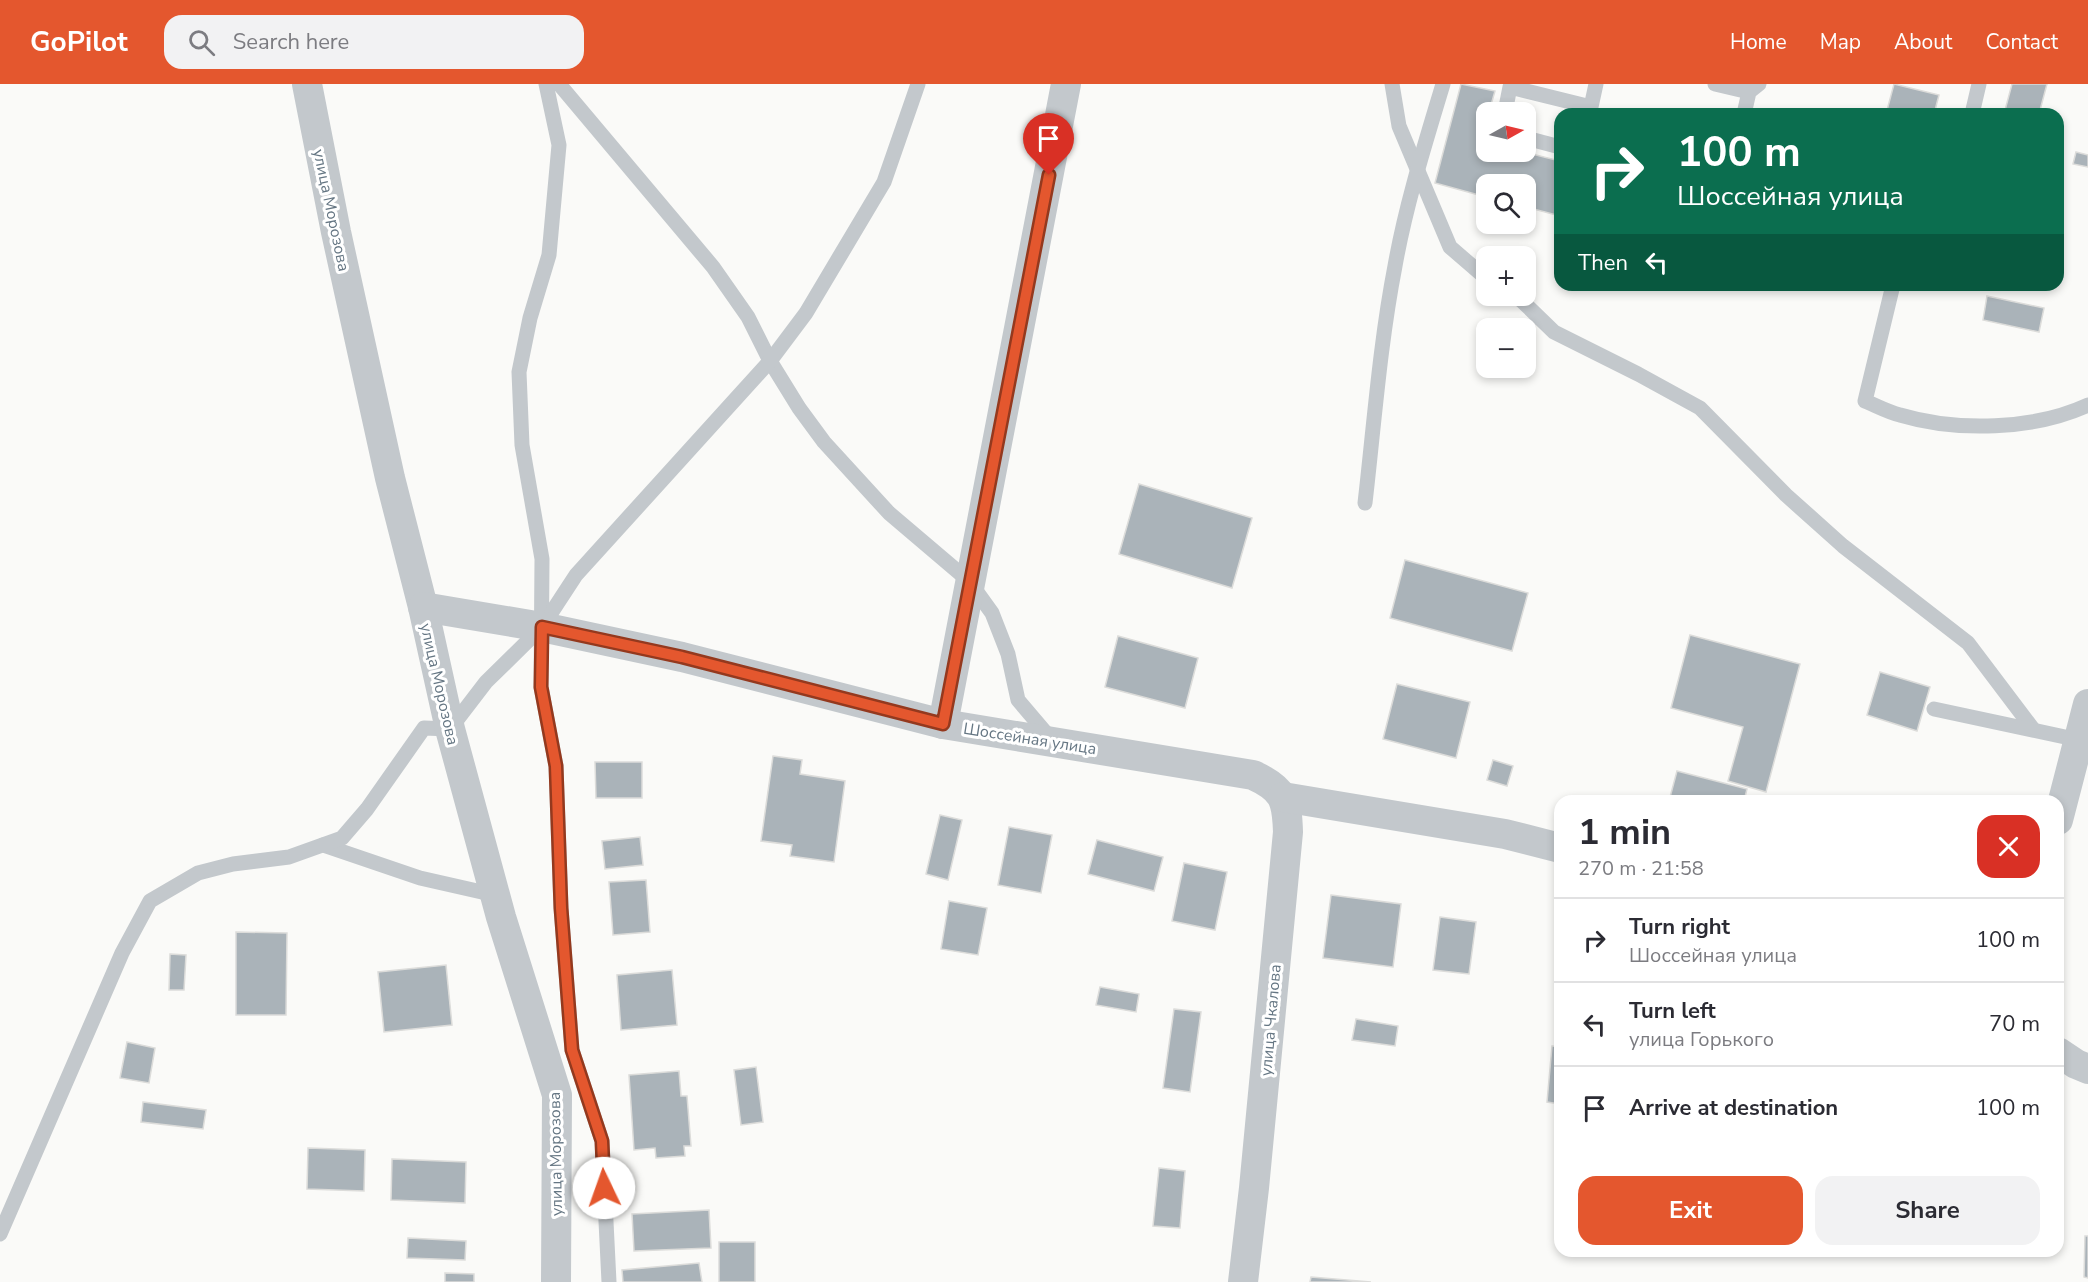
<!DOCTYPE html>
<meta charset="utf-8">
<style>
:root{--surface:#fff;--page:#f2f2f3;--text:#2b2b33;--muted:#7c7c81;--line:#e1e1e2;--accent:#e4572e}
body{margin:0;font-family:"Nunito Sans",sans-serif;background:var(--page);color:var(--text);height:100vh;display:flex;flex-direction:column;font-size:22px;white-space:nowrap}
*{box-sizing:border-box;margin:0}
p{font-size:20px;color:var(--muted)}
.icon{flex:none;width:33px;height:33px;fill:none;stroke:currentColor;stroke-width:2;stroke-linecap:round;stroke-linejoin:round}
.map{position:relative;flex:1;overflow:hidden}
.details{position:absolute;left:1554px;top:711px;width:510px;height:462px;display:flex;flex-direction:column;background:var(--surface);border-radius:18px;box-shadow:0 3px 9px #0003}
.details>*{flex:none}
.banner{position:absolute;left:1554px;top:24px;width:510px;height:183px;border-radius:18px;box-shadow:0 3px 9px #0003;background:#0b6e4f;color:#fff;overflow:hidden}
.needle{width:39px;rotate:82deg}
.buttons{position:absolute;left:1476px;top:18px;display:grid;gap:12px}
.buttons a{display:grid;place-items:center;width:60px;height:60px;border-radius:12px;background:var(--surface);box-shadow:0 3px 9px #0003;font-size:30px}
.pin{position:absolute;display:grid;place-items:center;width:51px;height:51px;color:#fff;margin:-62px -26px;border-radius:50% 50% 50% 0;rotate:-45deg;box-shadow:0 0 6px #0007}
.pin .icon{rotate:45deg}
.me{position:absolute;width:66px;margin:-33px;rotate:357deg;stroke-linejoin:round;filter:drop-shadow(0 0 4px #0008)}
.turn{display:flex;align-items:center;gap:21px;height:126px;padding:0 24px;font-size:27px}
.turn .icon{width:78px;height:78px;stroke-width:2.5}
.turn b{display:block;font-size:42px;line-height:51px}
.then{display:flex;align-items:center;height:57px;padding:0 24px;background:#0003;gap:12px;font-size:22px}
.round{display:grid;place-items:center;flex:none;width:63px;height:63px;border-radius:18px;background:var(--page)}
.headline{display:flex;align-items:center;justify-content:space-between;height:102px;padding:0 24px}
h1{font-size:36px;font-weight:700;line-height:45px}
.primary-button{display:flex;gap:12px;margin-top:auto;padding:12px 24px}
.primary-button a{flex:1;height:69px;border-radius:18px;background:var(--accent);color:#fff;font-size:24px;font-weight:700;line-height:69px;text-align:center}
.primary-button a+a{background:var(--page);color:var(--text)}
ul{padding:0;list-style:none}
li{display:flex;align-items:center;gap:18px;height:84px;padding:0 24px;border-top:2px solid var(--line)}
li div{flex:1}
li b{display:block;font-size:22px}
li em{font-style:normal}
header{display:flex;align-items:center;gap:36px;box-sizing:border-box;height:84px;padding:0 30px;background:var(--accent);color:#fff}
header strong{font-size:28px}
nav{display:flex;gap:33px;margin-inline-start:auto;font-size:21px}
.search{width:420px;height:54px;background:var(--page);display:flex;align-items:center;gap:15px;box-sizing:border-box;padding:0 21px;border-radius:18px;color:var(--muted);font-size:22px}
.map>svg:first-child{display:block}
</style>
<header>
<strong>GoPilot</strong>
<div class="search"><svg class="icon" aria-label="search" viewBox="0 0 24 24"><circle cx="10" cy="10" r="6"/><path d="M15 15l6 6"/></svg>Search here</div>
<nav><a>Home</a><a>Map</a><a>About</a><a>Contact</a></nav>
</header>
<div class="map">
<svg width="2088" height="1198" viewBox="0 0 2088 1198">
<rect width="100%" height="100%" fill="#fafaf8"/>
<g fill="#aab3b9" stroke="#dcdcda" stroke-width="1.5">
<path d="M1461,0L1495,7L1489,28H1486V38L1482,56L1486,58V68H1524L1560,77V132L1526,123V100H1486V113L1435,99Z"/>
<path d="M1894,0L1939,11L1934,30H1886Z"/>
<path d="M2012,0H2047L2039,30H2004Z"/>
<path d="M2076,68L2088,71V83L2073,80Z"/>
<path d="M1987,212L2044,224L2039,248L1983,236Z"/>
<path d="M1139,400L1252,434L1232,504L1119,470Z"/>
<path d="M1405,476L1528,509L1512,567L1390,534Z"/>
<path d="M1690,551L1800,580L1766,708L1728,697L1743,643L1671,624Z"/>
<path d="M1118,552L1198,574L1185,624L1105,603Z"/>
<path d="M1880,588L1930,603L1917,647L1867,631Z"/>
<path d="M1397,600L1470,618L1456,674L1383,655Z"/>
<path d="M773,672L802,676L800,690L845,697L834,778L790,772L792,761L761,757Z"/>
<path d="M1493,676L1513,682L1507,702L1487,696Z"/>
<path d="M595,678H642V714H596Z"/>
<path d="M1677,687L1747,705L1744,717H1669Z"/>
<path d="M940,731L962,736L948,796L926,790Z"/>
<path d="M1009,743L1052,751L1041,809L998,801Z"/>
<path d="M640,753L643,781L605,785L602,757Z"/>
<path d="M1097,756L1163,773L1154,807L1088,790Z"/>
<path d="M1184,779L1227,788L1215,846L1172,837Z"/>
<path d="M646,796L650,848L613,851L609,798Z"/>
<path d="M1331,811L1401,820L1393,883L1323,874Z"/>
<path d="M949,817L987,824L978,871L941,865Z"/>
<path d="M1440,833L1476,838L1469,890L1433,886Z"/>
<path d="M236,848L287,849L286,931H236Z"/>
<path d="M170,870L186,871L184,906H169Z"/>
<path d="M446,881L452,941L384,948L378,888Z"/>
<path d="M672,886L677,941L621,946L617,891Z"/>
<path d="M1100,903L1139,910L1136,928L1096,921Z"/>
<path d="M1174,925L1201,928L1190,1008L1163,1004Z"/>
<path d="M1356,935L1398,942L1395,962L1352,956Z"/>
<path d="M127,958L155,964L149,999L120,994Z"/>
<path d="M1552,962L1560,963V1020L1547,1018Z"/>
<path d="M756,983L763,1038L741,1041L734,986Z"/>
<path d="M679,987L681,1012H687L691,1062H684L685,1072L656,1074L655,1064L634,1066L629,991Z"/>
<path d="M143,1018L206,1026L203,1045L141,1038Z"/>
<path d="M308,1064L365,1066L364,1107L307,1105Z"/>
<path d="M392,1075L466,1078L465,1119L391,1116Z"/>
<path d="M1159,1084L1185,1087L1180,1144L1153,1142Z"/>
<path d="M709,1126L711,1164L634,1167L632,1130Z"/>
<path d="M2085,1152H2088V1194L2084,1193Z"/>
<path d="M408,1154L466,1157L465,1176L407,1174Z"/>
<rect x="719" y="1158" width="36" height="40"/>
<path d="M699,1179L702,1198H623L622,1186Z"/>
<path d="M445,1189L474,1190V1198H445Z"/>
<path d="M1311,1193L1371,1198H1310Z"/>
</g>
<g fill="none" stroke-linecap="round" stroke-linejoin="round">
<g stroke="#c3c8cc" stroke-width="15">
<path d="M546,0L559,61L549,171L530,234L519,288L522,361L542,475L541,603L556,682L561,824L572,966L602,1057L609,1198"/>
<path d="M559,0L713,183L748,233L770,277L799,324L824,358L889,429L969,497L992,529L1008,570L1018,616L1052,656"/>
<path d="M1392,0L1399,42L1450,163L1486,194"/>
<path d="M1715,0L1749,8"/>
<path d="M1505,28L1510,3L1591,23L1596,0"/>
<path d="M1744,30L1749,8L1759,0"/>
<path d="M1972,30L1979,0"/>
<path d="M1526,54L1560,63"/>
<path d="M1893,201L1865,317C1877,322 1888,328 1900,331C1957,348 2034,346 2088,321"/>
<path d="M1514,212L1522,217L1554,248L1638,290L1700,324L1786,411L1843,462L1968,559L2033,645"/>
<path d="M1365,419C1374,341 1380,259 1395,182C1406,120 1425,60 1443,0"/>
<path d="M1934,625L2079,656"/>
<path d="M323,761L420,794L495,811"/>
<path d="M0,1150L122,869L150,817L198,789L233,780L289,773L342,754L367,725L424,644L450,645L486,598L542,543L576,491L770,277L806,229L884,98L918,0"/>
</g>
<g stroke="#c3c8cc" stroke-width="30">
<path d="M307,0L336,148L390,394L423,523L450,645L501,833L557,1011L556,1198"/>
<path d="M423,523L542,543L682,573L943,640L1253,691C1284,705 1287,716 1288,748L1254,1104L1243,1198"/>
<path d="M943,640L1066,0"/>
<path d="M1283,713L1505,750L1560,764"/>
<path d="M2058,736L2088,620"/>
<path d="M2058,968L2076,980L2088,985"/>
</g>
</g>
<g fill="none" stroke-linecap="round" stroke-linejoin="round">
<defs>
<path id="route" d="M604,1104L602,1057L572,966L561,824L556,682L541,603L542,543L682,573L943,640L1049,91"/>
</defs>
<use href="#route" stroke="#94391e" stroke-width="15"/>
<use href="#route" stroke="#e4572e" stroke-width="10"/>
</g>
<g text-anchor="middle" stroke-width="6" stroke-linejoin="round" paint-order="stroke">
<g font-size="16" fill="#657683" stroke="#fff">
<text transform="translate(332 126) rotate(78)" y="6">улица Морозова</text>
<text transform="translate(440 600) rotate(77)" y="6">улица Морозова</text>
<text transform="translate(1030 654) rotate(9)" y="6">Шоссейная улица</text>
<text transform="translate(1270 936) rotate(-85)" y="6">улица Чкалова</text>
<text transform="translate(555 1070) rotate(-91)" y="6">улица Морозова</text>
</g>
</g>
</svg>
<div class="buttons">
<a><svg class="needle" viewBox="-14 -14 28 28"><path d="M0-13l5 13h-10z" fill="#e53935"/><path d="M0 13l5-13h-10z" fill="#7c7c81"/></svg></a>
<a><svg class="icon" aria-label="search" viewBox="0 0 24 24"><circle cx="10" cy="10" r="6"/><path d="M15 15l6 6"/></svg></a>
<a>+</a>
<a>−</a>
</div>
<div class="pin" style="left:1049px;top:91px;background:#d93025"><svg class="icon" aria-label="arrive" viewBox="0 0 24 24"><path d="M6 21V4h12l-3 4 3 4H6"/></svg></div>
<svg class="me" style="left:604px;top:1104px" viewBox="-20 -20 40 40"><circle r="19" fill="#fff"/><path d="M0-13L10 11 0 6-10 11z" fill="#e4572e"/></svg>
<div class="banner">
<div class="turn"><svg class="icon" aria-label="right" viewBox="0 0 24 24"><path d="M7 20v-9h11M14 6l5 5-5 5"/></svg><div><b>100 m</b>Шоссейная улица</div></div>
<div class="then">Then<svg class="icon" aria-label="left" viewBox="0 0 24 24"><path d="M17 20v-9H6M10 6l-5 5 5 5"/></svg></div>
</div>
<section class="details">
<div class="headline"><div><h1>1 min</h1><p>270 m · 21:58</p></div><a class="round" style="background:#d93025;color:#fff"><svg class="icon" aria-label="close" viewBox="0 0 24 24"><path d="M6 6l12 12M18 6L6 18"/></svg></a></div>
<ul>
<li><svg class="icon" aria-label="right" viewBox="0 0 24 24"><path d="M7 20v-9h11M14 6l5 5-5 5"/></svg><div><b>Turn right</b><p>Шоссейная улица</p></div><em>100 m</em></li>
<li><svg class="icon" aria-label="left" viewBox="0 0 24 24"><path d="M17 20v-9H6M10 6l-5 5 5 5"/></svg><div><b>Turn left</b><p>улица Горького</p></div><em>70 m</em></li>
<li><svg class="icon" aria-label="arrive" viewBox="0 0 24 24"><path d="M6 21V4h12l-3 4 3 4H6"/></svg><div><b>Arrive at destination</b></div><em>100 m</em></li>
</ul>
<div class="primary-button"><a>Exit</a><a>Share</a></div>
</section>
</div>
